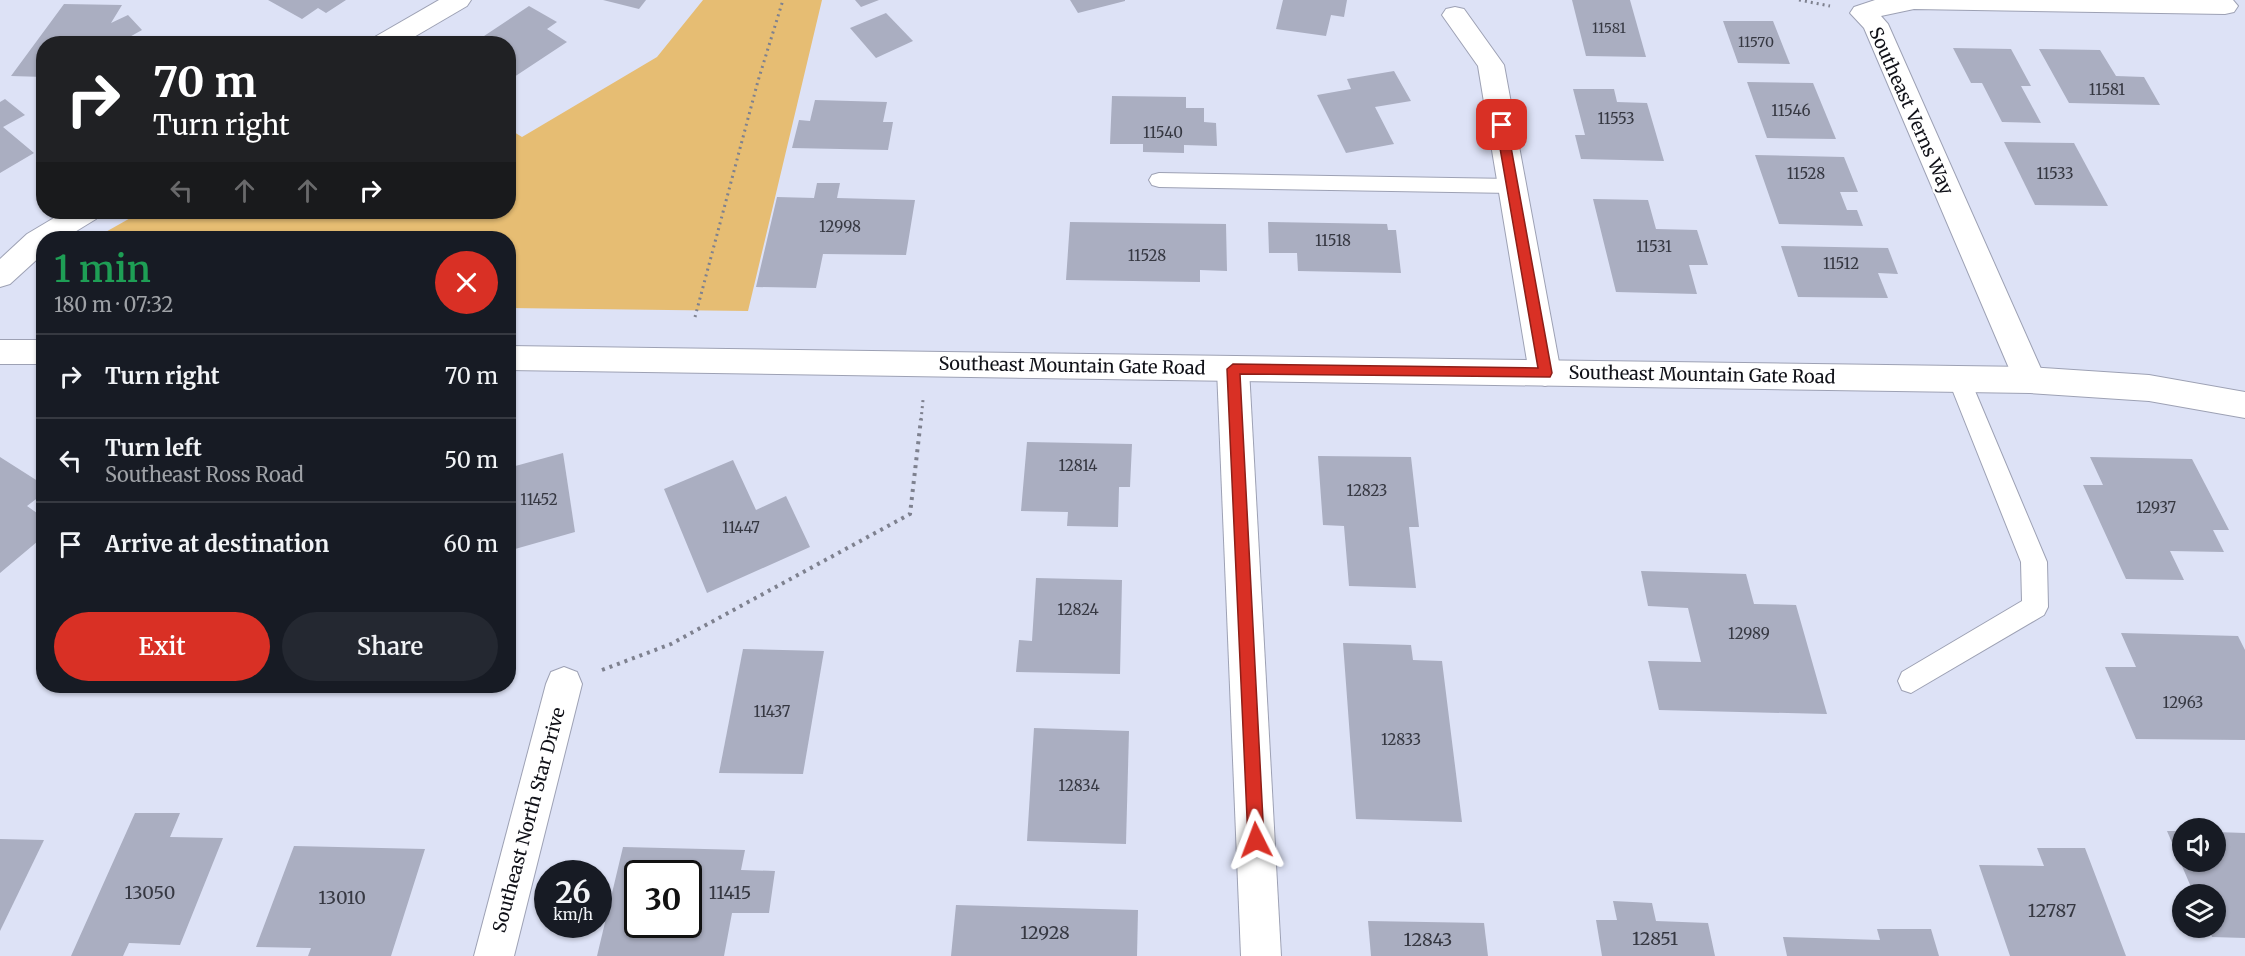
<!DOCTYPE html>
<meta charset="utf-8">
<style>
:root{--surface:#171b24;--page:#242831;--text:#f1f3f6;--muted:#9ea1a6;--line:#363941;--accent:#d93025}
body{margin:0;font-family:Merriweather,serif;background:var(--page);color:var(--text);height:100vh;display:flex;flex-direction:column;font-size:22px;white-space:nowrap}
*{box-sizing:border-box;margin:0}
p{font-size:20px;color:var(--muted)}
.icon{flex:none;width:33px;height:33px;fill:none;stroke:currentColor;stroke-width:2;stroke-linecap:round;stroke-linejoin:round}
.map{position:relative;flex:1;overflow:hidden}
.details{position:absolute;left:36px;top:231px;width:480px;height:462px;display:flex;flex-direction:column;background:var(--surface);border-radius:24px;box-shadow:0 2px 4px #0004}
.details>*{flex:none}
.hud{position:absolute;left:36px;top:36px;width:480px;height:183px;border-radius:24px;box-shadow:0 2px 4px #0004;background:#202124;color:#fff;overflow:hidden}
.controls{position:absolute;left:2172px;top:818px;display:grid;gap:12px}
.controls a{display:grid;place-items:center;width:54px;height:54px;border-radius:50%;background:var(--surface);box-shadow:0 2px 4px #0004;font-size:30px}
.speed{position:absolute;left:534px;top:860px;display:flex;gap:12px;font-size:30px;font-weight:700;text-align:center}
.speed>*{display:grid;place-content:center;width:78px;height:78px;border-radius:50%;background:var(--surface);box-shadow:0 2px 4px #0004;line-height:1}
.speed small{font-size:15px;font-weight:400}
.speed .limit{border:3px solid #111;border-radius:9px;background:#fff;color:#111}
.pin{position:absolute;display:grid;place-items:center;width:51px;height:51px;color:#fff;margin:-26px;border-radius:12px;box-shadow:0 3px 9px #0006}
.me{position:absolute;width:66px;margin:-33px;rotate:357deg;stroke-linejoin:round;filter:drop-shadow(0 0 4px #0008)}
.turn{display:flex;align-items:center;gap:21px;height:126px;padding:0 18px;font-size:27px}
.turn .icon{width:78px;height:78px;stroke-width:2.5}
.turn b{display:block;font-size:42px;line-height:51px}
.lanes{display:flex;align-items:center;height:57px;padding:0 18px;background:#0003;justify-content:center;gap:30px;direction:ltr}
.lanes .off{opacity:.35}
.round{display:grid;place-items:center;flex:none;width:63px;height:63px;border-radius:32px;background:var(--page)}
.headline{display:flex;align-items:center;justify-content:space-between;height:102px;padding:0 18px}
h1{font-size:36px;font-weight:600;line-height:45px;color:#1e9e55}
.primary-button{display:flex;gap:12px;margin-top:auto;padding:12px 18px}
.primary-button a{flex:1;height:69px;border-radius:36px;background:var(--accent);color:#fff;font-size:24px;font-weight:600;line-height:69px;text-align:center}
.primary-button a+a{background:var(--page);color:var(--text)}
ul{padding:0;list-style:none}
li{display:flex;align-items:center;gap:18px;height:84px;padding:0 18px;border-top:2px solid var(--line)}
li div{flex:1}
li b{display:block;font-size:22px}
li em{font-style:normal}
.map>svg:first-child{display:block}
</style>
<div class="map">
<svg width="2245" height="956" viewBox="0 0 2245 956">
<rect width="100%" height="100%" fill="#dde2f6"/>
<path fill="#e6bd73" d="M703,0H822L748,311L509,308L508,238H95L141,212H508L509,129L522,137L657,57Z"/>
<g fill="#aaaec1" fill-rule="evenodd">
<path d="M268,0H346L326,13L318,8L302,19Z"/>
<path d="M603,0H646L639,9Z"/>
<path d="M855,0H879L861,7Z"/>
<path d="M1070,0H1125V1L1078,13Z"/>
<path d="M1283,0H1347L1344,17L1331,15L1326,36L1276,29Z"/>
<path d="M1572,0H1630L1646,57L1586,56Z"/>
<path d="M64,4L122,5L111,23L128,15L142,30L117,44H44V77L11,76Z"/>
<path d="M529,6L557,22L547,29L567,42L508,81V44H472Z"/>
<path d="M886,13L913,41L876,58L850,28Z"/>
<path d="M1723,21H1773L1790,64L1738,63Z"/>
<path d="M1953,48L2011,49L2031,86H2021L2041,123L2002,122L1982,83H1971Z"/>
<path d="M2039,49L2100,50L2116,76L2144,77L2160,105L2069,103Z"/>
<path d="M1394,71L1411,101L1375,107L1394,144L1346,153L1317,95L1351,89L1347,79Z"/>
<path d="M1747,82L1813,83L1836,139L1767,138Z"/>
<path d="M1573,89H1614L1617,102L1647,103L1664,161L1581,159L1575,135H1585Z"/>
<path d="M1112,96L1186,97V108H1204V122L1216,123L1217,146L1184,145V153L1143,152V144H1110Z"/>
<path d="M5,99L25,115L3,127L34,153L0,173V102Z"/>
<path d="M815,100L887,102L883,122H893L888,150L792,148L799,120L810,121Z"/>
<path d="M2004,142L2074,143L2108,206L2035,205Z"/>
<path d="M1755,155L1844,157L1858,192H1840L1847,210H1857L1863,226L1779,224Z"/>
<path d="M817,183H840L837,198L915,200L906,255L823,254L816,288L756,287L777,197L814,198Z"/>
<path d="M1593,199L1648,200L1656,229L1697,230L1708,265H1689L1697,294L1616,292Z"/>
<path d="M1070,222L1226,224L1227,271L1200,270V282L1066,280Z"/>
<path d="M1268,222L1387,224L1388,230H1396L1401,273L1298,271L1297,253H1269Z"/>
<path d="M1781,246L1888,248L1898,274L1878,273L1888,298L1798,297Z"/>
<path d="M1027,442L1132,444L1130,487H1119L1118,527L1067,526L1068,512L1021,511Z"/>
<path d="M563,453L575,532L508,551V468Z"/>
<path d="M1318,456L1411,457L1419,527H1409L1416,588L1349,586L1344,526L1323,525Z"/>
<path d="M0,457L44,485V493L27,506L44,518V536L0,573Z"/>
<path d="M2090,457L2192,459L2229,530H2213L2224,552L2170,551L2184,580L2126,579L2083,485H2103Z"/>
<path d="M733,460L756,510L786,496L810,547L707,593L664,489Z"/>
<path d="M1641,571L1746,574L1754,604L1796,605L1827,714L1659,710L1648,661L1701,662L1688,608L1648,606Z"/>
<path d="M1036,578L1122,580L1120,674L1016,672L1019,640L1032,641Z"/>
<path d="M2121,633L2238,636L2245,650V740L2136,739L2105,667H2136Z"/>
<path d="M1343,643L1411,645L1413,660L1442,661L1462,822L1356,819Z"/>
<path d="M743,649L824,651L803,774L719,773Z"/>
<path d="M1034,728L1129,731L1126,844L1027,841Z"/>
<path d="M135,813H180L170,837L223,838L180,945L129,943L123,956H71Z"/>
<path d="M2167,831H2182V861H2216V832L2245,833V938L2212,937L2208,927H2216V894H2194Z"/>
<path d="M0,839L44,840L0,931Z"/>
<path d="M294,846L425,849L391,956H308L311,948L256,947Z"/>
<path d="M623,847L745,850L741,870L775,871L769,913H732L724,956H597ZM638,873H688V924H638Z"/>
<path d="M2037,848H2085L2126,956H2010L1979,865L2044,866Z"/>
<path d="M1613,901L1652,903L1656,921L1708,923L1715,956H1602L1596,920H1617Z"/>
<path d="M956,905L1138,910L1137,956H951Z"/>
<path d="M1368,921L1484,923L1488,956H1371Z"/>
<path d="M1877,929H1931L1939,956H1787L1783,937L1880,940Z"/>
</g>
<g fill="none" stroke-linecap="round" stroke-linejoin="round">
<defs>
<g id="lane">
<path d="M1159,173L1512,179L1519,181L1522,186L1519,191L1512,193L1159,187L1152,185L1149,180L1152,175Z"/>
<path d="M1959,370L1967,373L1970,379L2047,562L2048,607L2044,615L1911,693L1902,690L1898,681L1902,672L2022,601L2021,562L1948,379L1951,373Z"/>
</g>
<g id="street">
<path d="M439,0H471L467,6L402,44H369L373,38Z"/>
<path d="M1875,0H2233L2238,6L2234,12L2225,14L1914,9L1881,16L1888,24L2046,380L2041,389L2030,393L2019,389L2014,380L1864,28L1850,13L1854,7Z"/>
<path d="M1455,7L1464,9L1504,65L1561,373L1556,382L1545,386L1534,382L1529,373L1478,66L1442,15L1446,9Z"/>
<path d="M64,212H100L96,219L65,238H44V253L10,284L0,287V259L27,234Z"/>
<path d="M1233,356L1244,360L1249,369L1281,956H1241L1217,369L1222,360Z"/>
<path d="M564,667L577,672L582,684L514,956H474L546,684L551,672Z"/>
</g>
<g id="secondary">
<rect x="0" y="340" width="44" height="24"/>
<path d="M508,346L2030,367L2149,375L2245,392V418L2149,401L2030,393L508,370Z"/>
</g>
</defs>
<use href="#lane" stroke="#9da1b4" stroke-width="2"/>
<use href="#street" stroke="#9da1b4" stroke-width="2"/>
<use href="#secondary" stroke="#9da1b4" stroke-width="2"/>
<g stroke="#7e818f" stroke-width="3" stroke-dasharray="2 4" stroke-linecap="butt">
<path d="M1799,0L1830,6"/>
<path d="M695,317L758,81L783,0"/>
<path d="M921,420L923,400"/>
</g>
<path stroke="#7e818f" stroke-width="4" stroke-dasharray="3 5" stroke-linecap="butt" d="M602,670L671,644L910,514L921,419"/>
<use href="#lane" fill="#fff" fill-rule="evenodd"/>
<use href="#street" fill="#fff" fill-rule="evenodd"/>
<use href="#secondary" fill="#fff" fill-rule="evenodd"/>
</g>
<path fill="#d93025" stroke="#8d1f18" stroke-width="1.5" d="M1502,121L1507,125L1552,373L1550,377L1240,374L1264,840L1262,846L1256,848L1250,846L1248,840L1227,369L1233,364L1538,368L1496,125Z"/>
<g text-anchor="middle" stroke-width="4.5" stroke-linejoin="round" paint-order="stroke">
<g font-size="14" fill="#363842">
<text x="1609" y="33">11581</text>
<text x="1756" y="47">11570</text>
</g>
<g font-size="15" fill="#363842">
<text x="2107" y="95">11581</text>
<text x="1791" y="116">11546</text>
<text x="1616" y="124">11553</text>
<text x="1163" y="138">11540</text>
<text x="1806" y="179">11528</text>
<text x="2055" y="179">11533</text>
<text x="840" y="232">12998</text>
<text x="1333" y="246">11518</text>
<text x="1654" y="252">11531</text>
<text x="1147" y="261">11528</text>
<text x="1841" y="269">11512</text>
<text x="1078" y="471">12814</text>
<text x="1367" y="496">12823</text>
<text x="539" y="505">11452</text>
<text x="2156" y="513">12937</text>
<text x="741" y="533">11447</text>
<text x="1078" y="615">12824</text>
<text x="1749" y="639">12989</text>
<text x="2183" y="708">12963</text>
<text x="772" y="717">11437</text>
<text x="1401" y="745">12833</text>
<text x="1079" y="791">12834</text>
</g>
<g font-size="18" fill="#101118" stroke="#fff">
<text transform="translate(1911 111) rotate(66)" y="6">Southeast Verns Way</text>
<text transform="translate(1072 366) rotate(1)" y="6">Southeast Mountain Gate Road</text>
<text transform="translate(1702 375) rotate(1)" y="6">Southeast Mountain Gate Road</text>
<text transform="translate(529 820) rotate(-75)" y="6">Southeast North Star Drive</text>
</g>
<g font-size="18" fill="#363842">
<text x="150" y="899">13050</text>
<text x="730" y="899">11415</text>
<text x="342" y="904">13010</text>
<text x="2052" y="917">12787</text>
<text x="1045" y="939">12928</text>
<text x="1655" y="945">12851</text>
<text x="1428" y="946">12843</text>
</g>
</g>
</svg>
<div class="controls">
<a><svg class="icon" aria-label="sound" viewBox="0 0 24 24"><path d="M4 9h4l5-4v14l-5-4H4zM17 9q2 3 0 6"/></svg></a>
<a><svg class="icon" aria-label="layers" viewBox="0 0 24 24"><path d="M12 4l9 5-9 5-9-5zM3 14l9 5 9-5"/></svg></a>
</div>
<div class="speed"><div>26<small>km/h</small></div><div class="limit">30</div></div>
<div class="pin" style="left:1502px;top:125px;background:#d93025"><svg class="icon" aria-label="arrive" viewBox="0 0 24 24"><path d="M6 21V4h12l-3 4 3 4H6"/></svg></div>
<svg class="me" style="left:1256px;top:840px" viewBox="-20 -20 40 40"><path d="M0-17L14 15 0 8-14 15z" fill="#d93025" stroke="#fff" stroke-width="4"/></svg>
<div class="hud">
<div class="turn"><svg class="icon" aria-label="right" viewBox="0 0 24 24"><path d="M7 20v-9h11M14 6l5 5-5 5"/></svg><div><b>70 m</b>Turn right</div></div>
<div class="lanes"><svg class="icon off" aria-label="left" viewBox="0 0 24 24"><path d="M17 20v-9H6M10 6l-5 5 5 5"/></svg><svg class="icon off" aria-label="ahead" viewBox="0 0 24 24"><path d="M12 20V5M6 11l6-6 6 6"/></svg><svg class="icon off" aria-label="ahead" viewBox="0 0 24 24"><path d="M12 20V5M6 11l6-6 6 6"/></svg><svg class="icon" aria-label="right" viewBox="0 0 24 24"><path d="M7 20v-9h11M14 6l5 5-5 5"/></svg></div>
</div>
<section class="details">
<div class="headline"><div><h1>1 min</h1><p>180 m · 07:32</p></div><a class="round" style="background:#d93025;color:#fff"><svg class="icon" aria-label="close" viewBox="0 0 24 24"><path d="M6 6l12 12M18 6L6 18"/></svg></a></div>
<ul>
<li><svg class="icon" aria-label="right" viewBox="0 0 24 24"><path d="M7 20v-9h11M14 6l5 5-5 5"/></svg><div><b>Turn right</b></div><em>70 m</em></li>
<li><svg class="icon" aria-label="left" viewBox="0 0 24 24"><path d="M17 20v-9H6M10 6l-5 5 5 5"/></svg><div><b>Turn left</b><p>Southeast Ross Road</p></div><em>50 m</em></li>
<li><svg class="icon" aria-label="arrive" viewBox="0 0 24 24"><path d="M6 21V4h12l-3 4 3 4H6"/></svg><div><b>Arrive at destination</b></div><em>60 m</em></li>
</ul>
<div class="primary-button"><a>Exit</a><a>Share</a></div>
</section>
</div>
